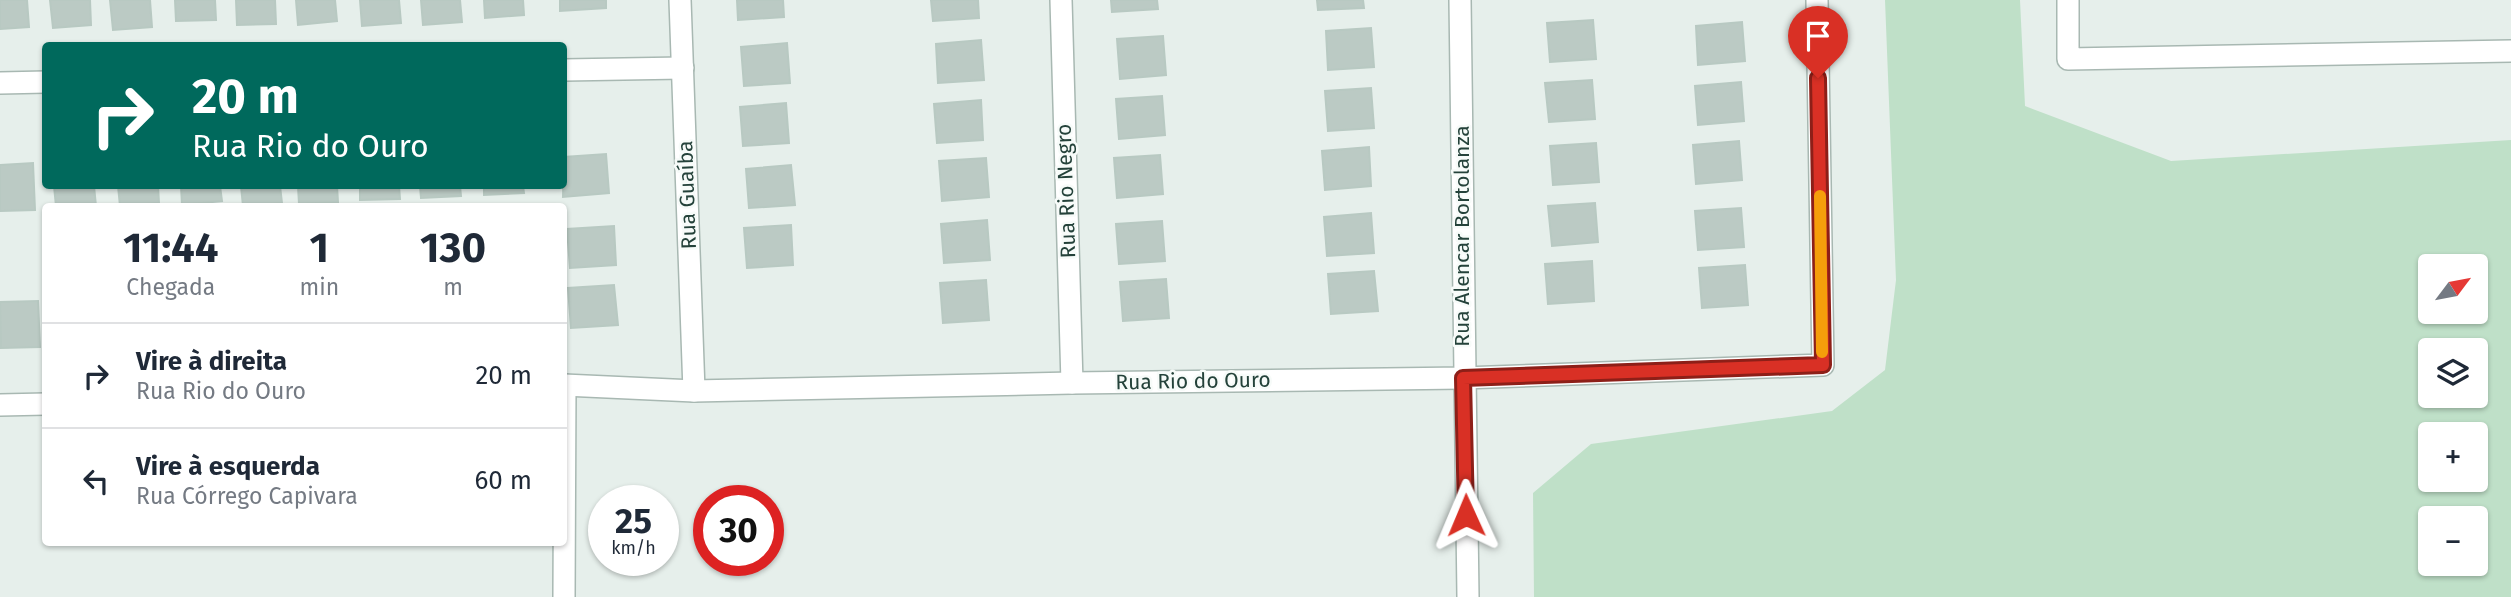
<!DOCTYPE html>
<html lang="pt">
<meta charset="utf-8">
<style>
:root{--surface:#fff;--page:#f2f2f3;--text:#1f2937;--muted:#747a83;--line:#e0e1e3}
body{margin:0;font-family:"Fira Sans",sans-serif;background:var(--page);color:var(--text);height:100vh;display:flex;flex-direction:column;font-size:26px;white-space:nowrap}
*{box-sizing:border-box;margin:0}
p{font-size:23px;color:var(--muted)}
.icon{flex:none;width:38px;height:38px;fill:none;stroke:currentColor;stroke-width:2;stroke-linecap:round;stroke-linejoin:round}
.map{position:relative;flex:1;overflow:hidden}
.sheet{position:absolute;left:42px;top:203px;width:525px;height:343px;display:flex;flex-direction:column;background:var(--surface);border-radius:7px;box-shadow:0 2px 5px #0004}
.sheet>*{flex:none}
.top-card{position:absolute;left:42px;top:42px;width:525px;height:147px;border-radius:7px;box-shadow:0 2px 5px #0004;background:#00695c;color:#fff;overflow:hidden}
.needle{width:46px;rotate:58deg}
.tools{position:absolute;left:2418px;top:254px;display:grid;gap:14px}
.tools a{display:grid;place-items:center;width:70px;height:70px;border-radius:7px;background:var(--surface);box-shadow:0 2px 5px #0004;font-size:35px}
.speed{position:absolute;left:588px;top:485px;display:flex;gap:14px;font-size:35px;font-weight:700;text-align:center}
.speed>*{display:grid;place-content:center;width:91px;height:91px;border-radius:50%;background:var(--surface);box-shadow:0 2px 5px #0004;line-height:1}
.speed small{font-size:18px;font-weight:400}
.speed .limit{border:10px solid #d22;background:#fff;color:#111}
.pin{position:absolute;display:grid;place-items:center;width:60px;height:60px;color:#fff;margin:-72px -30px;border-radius:50% 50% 50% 0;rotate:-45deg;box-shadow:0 0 7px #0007}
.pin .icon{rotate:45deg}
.me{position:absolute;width:77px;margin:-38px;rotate:359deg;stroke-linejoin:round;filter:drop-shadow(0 0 5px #0008)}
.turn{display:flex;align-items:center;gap:24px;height:147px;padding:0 35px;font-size:32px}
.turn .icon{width:91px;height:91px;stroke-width:2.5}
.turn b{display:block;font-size:49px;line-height:60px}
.eta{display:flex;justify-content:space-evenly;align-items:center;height:119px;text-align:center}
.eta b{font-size:42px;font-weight:700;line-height:49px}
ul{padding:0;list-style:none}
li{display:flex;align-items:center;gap:21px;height:105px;padding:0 35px;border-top:2px solid var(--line)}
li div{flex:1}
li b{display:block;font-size:26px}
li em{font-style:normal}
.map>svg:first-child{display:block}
</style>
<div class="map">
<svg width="2511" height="597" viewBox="0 0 2511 597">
<rect width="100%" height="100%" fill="#e6efeb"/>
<path fill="#bfe0c8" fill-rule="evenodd" d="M1885,0H2020L2025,106L2171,161L2511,140V597H1534L1533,493L1591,444L1832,411L1885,370L1896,280ZM2431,266H2476V312H2431ZM2431,350H2476V396H2431ZM2431,434H2476V480H2431ZM2476,518V564H2431V518Z"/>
<g fill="#bbcac4" stroke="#b8c9c2" stroke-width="2">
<path d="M0,0H27L29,27L0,29Z"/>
<path d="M50,0H90L91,25L53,28Z"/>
<path d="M110,0H150L152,27L113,30Z"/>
<path d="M175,0H215L216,20L176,21Z"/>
<path d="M236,0H275L276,24L237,25Z"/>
<path d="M296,0H335L337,21L298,25Z"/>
<path d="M360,0H399L401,23L362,26Z"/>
<path d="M421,0H460L462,22L423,25Z"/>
<path d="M484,0H523L524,15L485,18Z"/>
<path d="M560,0H606V8L560,11Z"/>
<path d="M737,0H783L784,17L738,20Z"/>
<path d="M931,0H978L979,18L933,21Z"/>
<path d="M1111,0H1157L1158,9L1112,12Z"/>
<path d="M1317,0H1363L1364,8L1318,10Z"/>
<path d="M1593,20L1596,59L1550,62L1547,23Z"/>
<path d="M1742,22L1745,61L1698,65L1696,26Z"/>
<path d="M1371,28L1374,67L1328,70L1326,31Z"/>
<path d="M1163,36L1166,75L1120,79L1117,39Z"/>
<path d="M981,40L984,80L938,83L936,44Z"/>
<path d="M787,43L790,83L744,86L741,47Z"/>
<path d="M1592,80L1595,119L1549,122L1545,83Z"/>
<path d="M1741,82L1744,121L1698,125L1695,86Z"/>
<path d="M1371,88L1374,128L1328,131L1325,91Z"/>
<path d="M1162,96L1165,135L1119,139L1116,99Z"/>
<path d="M981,100L983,140L937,143L934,104Z"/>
<path d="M786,103L789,143L743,146L740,107Z"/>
<path d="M1739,141L1742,180L1696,184L1693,145Z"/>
<path d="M1596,143L1599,182L1553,185L1550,146Z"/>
<path d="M1369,147L1371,186L1325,190L1322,151Z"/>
<path d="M606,154L609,193L563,197L564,157Z"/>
<path d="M1160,155L1163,194L1117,198L1114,158Z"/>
<path d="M986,158L989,197L942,201L939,161Z"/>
<path d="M33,163L35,210L0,211V165Z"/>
<path d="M791,165L795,205L749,208L746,169Z"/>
<path d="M54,186H94L96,206H56Z"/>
<path d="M118,186H158L159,203L120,206Z"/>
<path d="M181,186H220L222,201L182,205Z"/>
<path d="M241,186H280L282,203L243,206Z"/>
<path d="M298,186H337L338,202L299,204Z"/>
<path d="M360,186H399L400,199L360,200Z"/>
<path d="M420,186H460L461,196L421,198Z"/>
<path d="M484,186H523L524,193L484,195Z"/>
<path d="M1595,203L1598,242L1552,246L1548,206Z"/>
<path d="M1741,208L1744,247L1698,250L1695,211Z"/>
<path d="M1371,213L1374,253L1327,256L1324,217Z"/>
<path d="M987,220L990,260L944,263L941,224Z"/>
<path d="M1162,221L1165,261L1119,264L1116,224Z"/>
<path d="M791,225L793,265L747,268L744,228Z"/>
<path d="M614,226L616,265L570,268L567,229Z"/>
<path d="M1592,261L1594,301L1548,304L1545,264Z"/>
<path d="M1745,265L1748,305L1702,308L1699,268Z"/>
<path d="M1374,271L1378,311L1331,314L1328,274Z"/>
<path d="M1166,279L1169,318L1123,321L1120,282Z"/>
<path d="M986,280L989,320L943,323L940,283Z"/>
<path d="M614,285L618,325L571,328L568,288Z"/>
<path d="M38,301L40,347L1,348L0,302Z"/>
</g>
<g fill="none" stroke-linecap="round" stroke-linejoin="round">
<defs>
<g id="minor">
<path d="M680,0L694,391"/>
<path d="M1061,0L1072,383"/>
<path d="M1460,0L1468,597"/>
<path d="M2068,0V59L2511,51"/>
<path d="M564,70L683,68"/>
<path d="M0,83L46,82"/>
<path d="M564,385L694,391L1072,383L1463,378L1823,365L1817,0"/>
<path d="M0,405L46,404"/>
<path d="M564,597L565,385"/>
</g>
</defs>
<use href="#minor" stroke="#a8b8b2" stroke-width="24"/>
<use href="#minor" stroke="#fff" stroke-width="21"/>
</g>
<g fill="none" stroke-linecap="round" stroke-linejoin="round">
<defs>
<path id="route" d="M1466,515L1463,378L1823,365L1818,78"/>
</defs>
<use href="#route" stroke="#8d1f18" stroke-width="18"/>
<use href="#route" stroke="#d93025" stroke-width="12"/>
<path stroke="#f59e0b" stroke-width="12" d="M1820,196L1822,352"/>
</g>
<g text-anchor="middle" stroke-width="5" stroke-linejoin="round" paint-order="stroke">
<g font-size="21" fill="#24423a" stroke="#f7fbf9">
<text transform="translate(1066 191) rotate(-92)" y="7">Rua Rio Negro</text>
<text transform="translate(687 195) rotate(-92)" y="7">Rua Guaíba</text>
<text transform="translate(1462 236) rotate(-90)" y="7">Rua Alencar Bortolanza</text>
<text transform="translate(1193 381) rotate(-1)" y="7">Rua Rio do Ouro</text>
</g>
</g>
</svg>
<div class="tools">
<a><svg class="needle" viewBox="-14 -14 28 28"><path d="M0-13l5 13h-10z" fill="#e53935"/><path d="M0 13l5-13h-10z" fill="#747a83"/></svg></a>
<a><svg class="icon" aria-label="layers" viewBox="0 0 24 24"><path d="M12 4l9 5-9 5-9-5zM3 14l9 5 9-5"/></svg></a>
<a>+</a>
<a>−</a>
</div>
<div class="speed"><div>25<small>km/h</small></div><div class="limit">30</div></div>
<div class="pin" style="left:1818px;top:78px;background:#d93025"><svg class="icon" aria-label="arrive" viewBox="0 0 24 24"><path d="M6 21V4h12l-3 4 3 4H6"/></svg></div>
<svg class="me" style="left:1466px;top:515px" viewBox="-20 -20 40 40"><path d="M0-17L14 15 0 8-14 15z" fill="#d93025" stroke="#fff" stroke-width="4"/></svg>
<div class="top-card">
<div class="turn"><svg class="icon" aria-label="right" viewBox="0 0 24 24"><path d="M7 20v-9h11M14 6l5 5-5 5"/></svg><div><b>20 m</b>Rua Rio do Ouro</div></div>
</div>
<section class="sheet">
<div class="eta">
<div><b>11:44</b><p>Chegada</p></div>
<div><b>1</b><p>min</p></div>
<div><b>130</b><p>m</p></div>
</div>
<ul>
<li><svg class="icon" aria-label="right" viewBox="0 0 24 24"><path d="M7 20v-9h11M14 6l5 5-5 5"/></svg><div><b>Vire à direita</b><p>Rua Rio do Ouro</p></div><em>20 m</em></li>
<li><svg class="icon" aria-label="left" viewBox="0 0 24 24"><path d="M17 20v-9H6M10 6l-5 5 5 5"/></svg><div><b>Vire à esquerda</b><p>Rua Córrego Capivara</p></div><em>60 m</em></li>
</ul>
</section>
</div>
